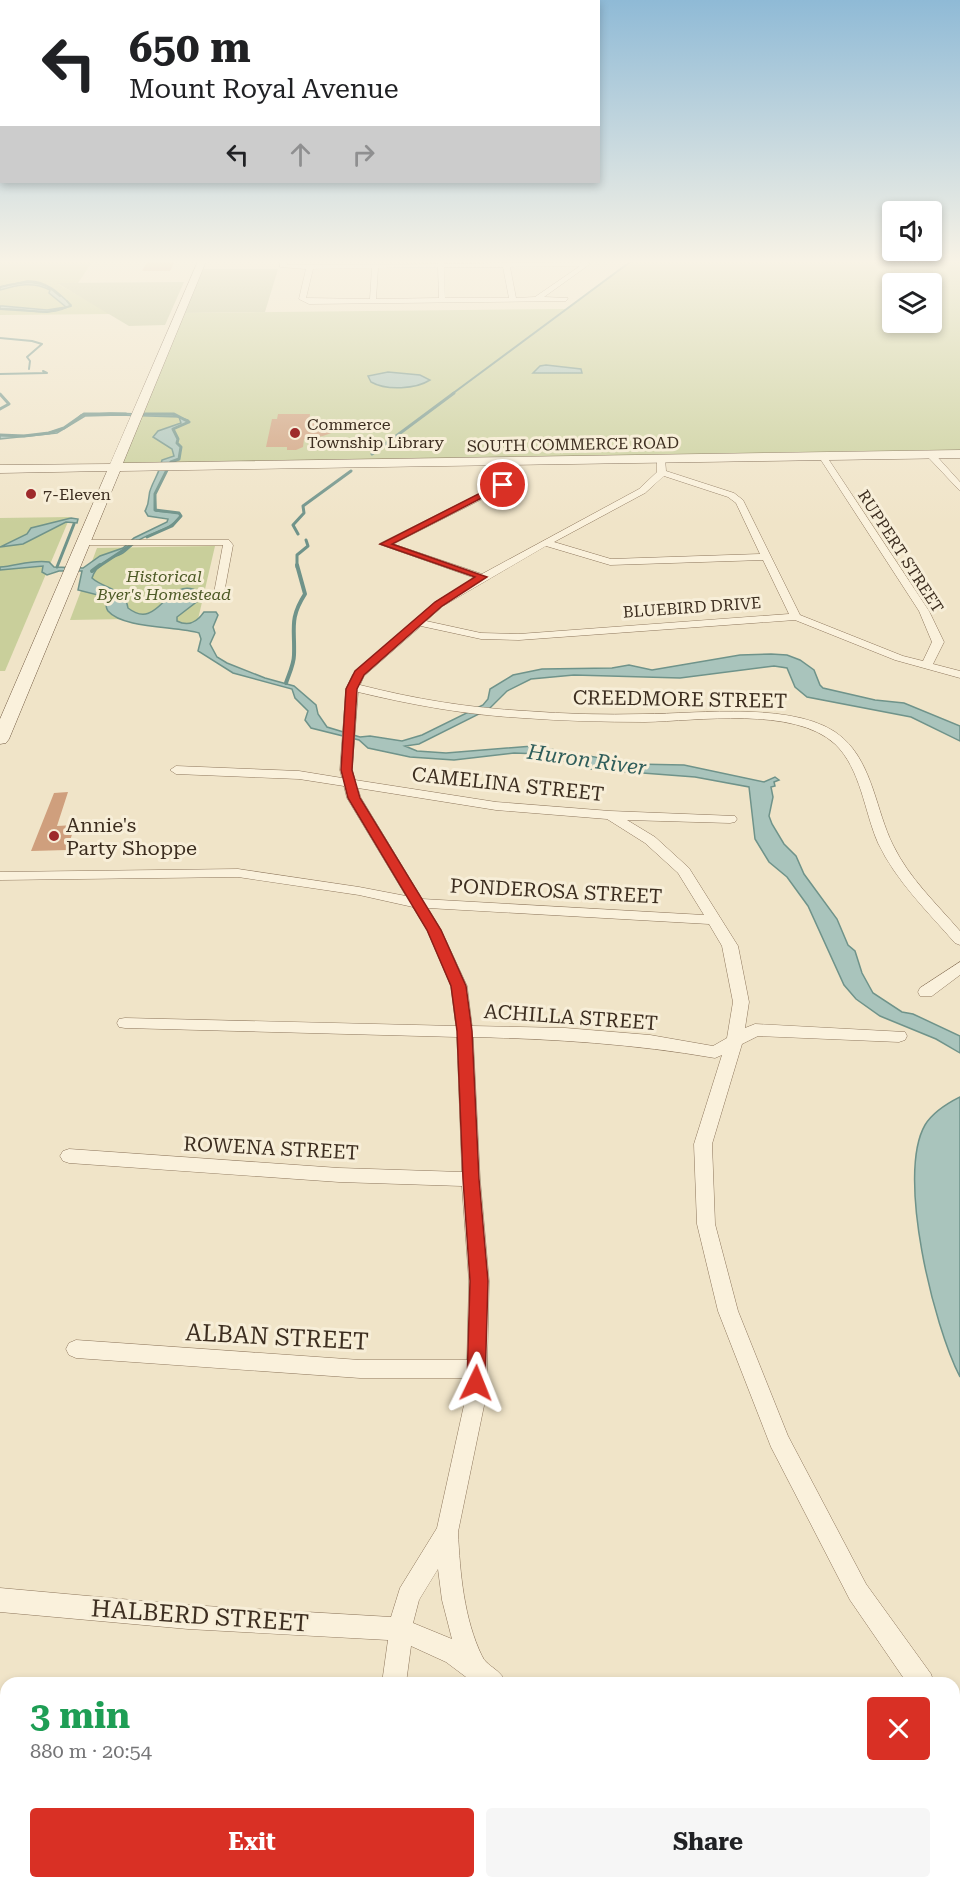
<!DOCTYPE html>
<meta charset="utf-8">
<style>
:root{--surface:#fff;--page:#f6f6f6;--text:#202124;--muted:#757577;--accent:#d93025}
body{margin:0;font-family:"Roboto Serif",serif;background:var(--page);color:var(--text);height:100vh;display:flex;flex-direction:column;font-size:22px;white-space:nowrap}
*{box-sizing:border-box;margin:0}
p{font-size:20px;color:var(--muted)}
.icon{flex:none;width:33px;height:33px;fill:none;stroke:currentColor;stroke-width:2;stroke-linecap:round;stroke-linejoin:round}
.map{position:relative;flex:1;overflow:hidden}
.drawer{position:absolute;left:0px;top:1677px;width:960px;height:212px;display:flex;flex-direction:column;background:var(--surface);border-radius:18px 18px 0 0;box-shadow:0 3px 9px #0003}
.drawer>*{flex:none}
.top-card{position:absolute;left:0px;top:0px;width:600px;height:183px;box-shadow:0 3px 9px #0003;background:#fff;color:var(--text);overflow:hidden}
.fabs{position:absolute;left:882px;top:201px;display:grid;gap:12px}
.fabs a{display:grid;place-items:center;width:60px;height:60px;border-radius:6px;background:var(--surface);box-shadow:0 3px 9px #0003;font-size:30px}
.pin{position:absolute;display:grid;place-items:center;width:51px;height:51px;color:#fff;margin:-26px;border:3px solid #fff;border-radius:50%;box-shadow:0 2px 6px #0007}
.me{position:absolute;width:66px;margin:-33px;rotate:2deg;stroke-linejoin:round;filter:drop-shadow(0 0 4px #0008)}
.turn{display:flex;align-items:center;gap:21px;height:126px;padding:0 30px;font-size:27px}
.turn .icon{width:78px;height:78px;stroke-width:2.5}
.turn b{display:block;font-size:42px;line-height:51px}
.lanes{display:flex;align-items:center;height:57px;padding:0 30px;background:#0003;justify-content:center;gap:30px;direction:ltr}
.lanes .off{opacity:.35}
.round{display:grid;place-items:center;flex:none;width:63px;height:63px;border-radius:6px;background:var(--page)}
.overview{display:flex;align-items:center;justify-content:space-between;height:102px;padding:0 30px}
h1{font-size:36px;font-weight:700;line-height:45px;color:#1e9e55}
.primary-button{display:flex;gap:12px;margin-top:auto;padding:12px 30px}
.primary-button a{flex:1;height:69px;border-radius:6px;background:var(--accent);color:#fff;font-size:24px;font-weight:700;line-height:69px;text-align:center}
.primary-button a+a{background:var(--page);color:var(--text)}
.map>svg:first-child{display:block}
</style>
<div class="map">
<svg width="960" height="1888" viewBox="0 0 960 1888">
<rect width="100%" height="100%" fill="#f0e4c8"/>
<g fill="#c9cf9b" fill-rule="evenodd">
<path d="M0,259H94L78,283L58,284L111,314L0,315Z"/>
<path d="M634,259H960V453L115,467L181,313L566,309ZM892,284H932V322H892Z"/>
<path d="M70,517L5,671H0V518Z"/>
<path d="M215,546L196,628L127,619L70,620L97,548Z"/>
</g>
<g fill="#bfc49a">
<path d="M201,269H278L265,312L181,313Z"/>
<path d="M184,282L165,325L129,326L57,283Z"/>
</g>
<g fill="#a9c4bc" stroke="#6f938a" stroke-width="1.5">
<path d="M27,281C46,280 59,293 71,305C51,319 23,307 0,309V306H3L47,310L66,307L49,293L50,290C33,281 17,285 0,290V287Z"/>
<path d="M546,365L581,369L582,373H533L540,366Z"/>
<path d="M388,372L420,375L430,380C416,389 387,391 371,382L368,376Z"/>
<path d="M110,413L173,415L188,420L189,422L173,429L178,439L177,443L181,447L179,459L171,462L155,494L156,511L179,513L181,516C169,532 151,531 136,542C130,546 127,551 121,554C108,560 97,563 92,578C104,589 125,588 128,608C160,633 166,573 200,592L199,600L177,617V621C189,627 197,622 204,612H216L218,615L213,627L215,633L210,644L217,657L227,663L265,678L294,686L316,705L318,714L327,727L360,737L370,736L402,741L422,735L483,705L488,699L490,689L513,675L542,669L612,668L629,665L652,670L740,655L771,654L787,655L800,660L814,670L820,685L823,688L875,700L904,703L960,726V741L911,717L807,697L795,687L787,668L774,666L680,678L574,675L531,679L507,691L489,709L419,744L405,746L417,751L446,753L533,746L634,764L684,765L764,782L775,777L779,780L774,782L775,786L771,787L773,797L769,816L772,824L784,844L796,856L804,874L837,919L848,945L855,951L862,973L873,993L902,1012L913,1014L960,1036V1053L936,1039L880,1016L856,999L844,985L808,906L787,877L769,862L755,839L749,787L695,777L590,769L540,754L514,753L454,760L410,757L368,748L359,740L311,728L305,720L308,711L295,698L292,689L233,673L198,651L201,639L199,633C178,626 123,629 108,611C105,607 106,602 106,597L78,590L82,571H59L47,575L42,572L43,566L0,570V567C16,566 33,559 49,562L54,567L83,568L100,556L123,548L134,538L167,522L168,519L148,516L145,511C151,501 147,496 151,488C155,478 160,471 162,460L174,456L172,449L153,437L158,431L181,423L179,417L119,415L85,416L57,433L0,439V435C22,437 52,436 71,424C75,421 77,418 81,415Z"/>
<path d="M71,518L78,519L77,523L66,522L23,544L0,547L27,534L31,528Z"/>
<path d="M960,1097V1377C934,1327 896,1175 925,1125C933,1112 946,1104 960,1097Z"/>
</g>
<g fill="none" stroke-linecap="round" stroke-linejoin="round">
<g stroke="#6f938a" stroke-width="2">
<path d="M0,287C23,281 42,278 60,296"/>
<path d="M0,309L47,312L71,306L67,301"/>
<path d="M0,338L32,341L42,344L27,357L30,361L29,369"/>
<path d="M0,374L47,373L43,371"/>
<path d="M452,394L634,259"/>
</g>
<g stroke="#6f938a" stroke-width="3">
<path d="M0,394L9,404L0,409"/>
<path d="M141,414H174L189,422L173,429L178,439L177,443L181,447L179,459L171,462L155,494V510L179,513L181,516L172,526L147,537"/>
<path d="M0,435L24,436L49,433L64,428L84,414H126"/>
<path d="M372,454L454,393"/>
<path d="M298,534L293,525L304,513L303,506L351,471"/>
<path d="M57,567L74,524"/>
<path d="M98,567L137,541"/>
<path d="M297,567V555L308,546L306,540"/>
</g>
<g stroke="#6f938a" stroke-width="4">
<path d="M92,571L100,565"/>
<path d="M286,683C289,674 294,664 294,655C295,628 289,619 305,594L297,565"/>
</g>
</g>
<g fill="#cf9f7d">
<path d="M176,259L170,271H142L148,260Z"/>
<path d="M278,414H310L309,423L345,419L334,432L323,436L304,439L303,447L296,450H287V447H266L272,419H277Z"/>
<path d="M68,792L57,826L75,825L67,850L31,851L54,793Z"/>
</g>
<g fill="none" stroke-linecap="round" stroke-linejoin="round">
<defs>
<g id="street">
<path d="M280,259H286L287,265L438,264V259H444V264L587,262L590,264L544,297L568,298L566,301L309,304L299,299L306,269L280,267ZM580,266L535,297L516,298L510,267ZM438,267L439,298L376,299L378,268ZM444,267H503L509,298H445ZM372,268L370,299L306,298L313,269Z"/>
<path d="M927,452H933L960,482V491L927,456Z"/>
<path d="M823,454L827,457L929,611L944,642L933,664L960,671V678L895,660L795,620L519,640L481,639L421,626L364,676L360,685C415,699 469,708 526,711C565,714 605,715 644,714C698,714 801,700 843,738C873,765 876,811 893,845C909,878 936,903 960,931V945L955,943C928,912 896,881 878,843C864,811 861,769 835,744C794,706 697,721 645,722C604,722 564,721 523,718C467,715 412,705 358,692L352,770L355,780L496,802L610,811L735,816L737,819L735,822L730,823L627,820L655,837L689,868L738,946L749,1002L745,1028L755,1024L905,1032L907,1036L905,1040L899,1042L758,1036L742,1044L712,1144L715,1224L738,1311L788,1436L866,1584L931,1674L934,1683H907L850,1600L771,1447L718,1311L697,1224L694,1144L722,1055L715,1058C634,1044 555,1039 473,1037L480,1179L489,1281L487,1369L486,1396L458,1532C460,1573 464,1619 482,1656C487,1667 501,1669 506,1683H474L446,1662L411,1646L406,1683H382L388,1640L188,1629L0,1612V1588L188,1605L391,1617L400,1588L437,1528L466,1396V1378H360L76,1358L69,1355L66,1349L69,1343L76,1340L360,1360H467L469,1281L462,1186L339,1182L69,1163L63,1161L60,1156L63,1151L69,1149L339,1168L462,1172L457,1037L125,1028L119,1027L117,1023L119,1019L125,1018L456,1026L451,986L427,930L413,907L359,895L238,877L0,880V872L238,869L359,887L406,896L347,798L344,786L299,779L176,774L170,770L176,766L299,771L342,778L340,770L346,689L353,674L435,602L475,578L379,544L503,482L508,485L506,487L393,544L482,574L639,489L657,472V459L661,456L665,459L666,471L734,493L743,500L800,615L903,656L923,661L932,642L919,611L819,457ZM664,476L728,497L736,503L760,554L611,559L554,542L645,493ZM546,546L610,565L763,560L789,614L519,634L481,633L426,621L443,606ZM358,788L496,810L607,819L645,843L678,873L704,915L422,899L361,798ZM428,908L709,924L722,946L733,1002L727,1038L713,1046L650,1035L565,1028L472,1026L467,986L441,930ZM438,1569L442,1600L452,1639L413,1623L419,1600Z"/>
<path d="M81,540H229L233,545L224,593L219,596L214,593L223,545H78V541Z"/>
<path d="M960,962V975L932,996H920L918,992L920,988Z"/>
<path d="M954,1715L960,1718V1750L954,1747Z"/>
<path d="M333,1882H360L359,1888H331Z"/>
<path d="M640,1882H667L670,1888H642Z"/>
</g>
<path id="secondary" d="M199,259H207L123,463L960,450V458L120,471L9,739L6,743L0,744V719L107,471L0,473V465L110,464Z"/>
</defs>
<use href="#street" stroke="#8d765c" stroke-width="1"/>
<use href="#secondary" stroke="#6f573f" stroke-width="1"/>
<use href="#street" fill="#faf1dc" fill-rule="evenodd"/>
<use href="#secondary" fill="#faf1dc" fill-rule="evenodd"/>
</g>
<linearGradient id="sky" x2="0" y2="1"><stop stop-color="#8fbad6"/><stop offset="0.5" stop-color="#f8f3e6"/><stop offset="1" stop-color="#f8f3e6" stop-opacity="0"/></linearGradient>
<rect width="960" height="523" fill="url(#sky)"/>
<path fill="#d93025" stroke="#8d1f18" stroke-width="1.5" d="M500,483L507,485L392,544L487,577L442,606L364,675L357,689L352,770L360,798L441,930L466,986L472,1031L479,1179L488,1281L485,1383L483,1388L476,1391L469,1388L467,1383L470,1281L463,1179L457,1031L451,986L427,930L348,798L341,770L346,689L355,671L435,602L475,577L380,544Z"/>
<g fill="#9e2a2b" stroke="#f7eed8" stroke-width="2">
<circle cx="295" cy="433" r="6"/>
<circle cx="31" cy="494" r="6"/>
<circle cx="54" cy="836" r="6"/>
</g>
<g text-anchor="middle" stroke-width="6" stroke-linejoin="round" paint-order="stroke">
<g font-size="16" fill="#3d2e20" stroke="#f7eed8" text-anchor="start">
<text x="307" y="430">Commerce<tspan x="307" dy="18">Township Library</tspan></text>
<text x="43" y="500">7-Eleven</text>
</g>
<g font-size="16" fill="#3d2e20" stroke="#f7eed8">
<text transform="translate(573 444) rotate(-1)" y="6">SOUTH COMMERCE ROAD</text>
<text transform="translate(901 551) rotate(57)" y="6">RUPPERT STREET</text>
<text transform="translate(692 607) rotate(-4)" y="6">BLUEBIRD DRIVE</text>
</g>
<g font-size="16" font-style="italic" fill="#4d5a26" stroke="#f7eed8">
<text x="164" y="582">Historical<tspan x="164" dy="18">Byer's Homestead</tspan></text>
</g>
<g font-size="20" fill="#3d2e20" stroke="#f7eed8">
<text transform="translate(680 699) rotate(1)" y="7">CREEDMORE STREET</text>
<text transform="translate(508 784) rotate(6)" y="7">CAMELINA STREET</text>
<text transform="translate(556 891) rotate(3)" y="7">PONDEROSA STREET</text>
<text transform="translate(571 1017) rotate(4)" y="7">ACHILLA STREET</text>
<text transform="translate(271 1148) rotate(3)" y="7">ROWENA STREET</text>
</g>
<g font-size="20" fill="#3d2e20" stroke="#f7eed8" text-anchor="start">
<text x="66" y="832">Annie's<tspan x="66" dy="23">Party Shoppe</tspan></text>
</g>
<g font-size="21" font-style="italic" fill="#2f5d5a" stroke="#f7eed8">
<text transform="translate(587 760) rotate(8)" y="7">Huron River</text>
</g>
<g font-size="24" fill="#3d2e20" stroke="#f7eed8">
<text transform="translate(277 1337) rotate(3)" y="8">ALBAN STREET</text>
<text transform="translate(200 1616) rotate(4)" y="8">HALBERD STREET</text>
</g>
</g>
</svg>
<div class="fabs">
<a><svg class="icon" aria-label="sound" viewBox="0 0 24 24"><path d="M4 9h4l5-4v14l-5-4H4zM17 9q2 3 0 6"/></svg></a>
<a><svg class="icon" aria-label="layers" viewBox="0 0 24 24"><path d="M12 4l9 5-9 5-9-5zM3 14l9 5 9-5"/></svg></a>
</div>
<div class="pin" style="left:503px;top:485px;background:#d93025"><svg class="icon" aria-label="arrive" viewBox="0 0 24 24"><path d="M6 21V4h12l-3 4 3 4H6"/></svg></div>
<svg class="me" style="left:476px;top:1383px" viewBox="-20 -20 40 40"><path d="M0-17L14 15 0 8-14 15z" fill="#d93025" stroke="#fff" stroke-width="4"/></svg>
<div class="top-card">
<div class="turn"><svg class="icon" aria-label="left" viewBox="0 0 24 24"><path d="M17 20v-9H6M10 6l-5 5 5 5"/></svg><div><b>650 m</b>Mount Royal Avenue</div></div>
<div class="lanes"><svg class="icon" aria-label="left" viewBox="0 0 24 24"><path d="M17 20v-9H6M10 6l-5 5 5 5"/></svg><svg class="icon off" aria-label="ahead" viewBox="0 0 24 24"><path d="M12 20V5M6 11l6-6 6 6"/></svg><svg class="icon off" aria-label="right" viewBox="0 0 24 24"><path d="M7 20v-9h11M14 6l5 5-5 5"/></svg></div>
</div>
<section class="drawer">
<div class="overview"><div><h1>3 min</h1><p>880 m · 20:54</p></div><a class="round" style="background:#d93025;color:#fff"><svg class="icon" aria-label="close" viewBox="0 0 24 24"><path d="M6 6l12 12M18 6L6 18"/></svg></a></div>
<div class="primary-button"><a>Exit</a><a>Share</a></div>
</section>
</div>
